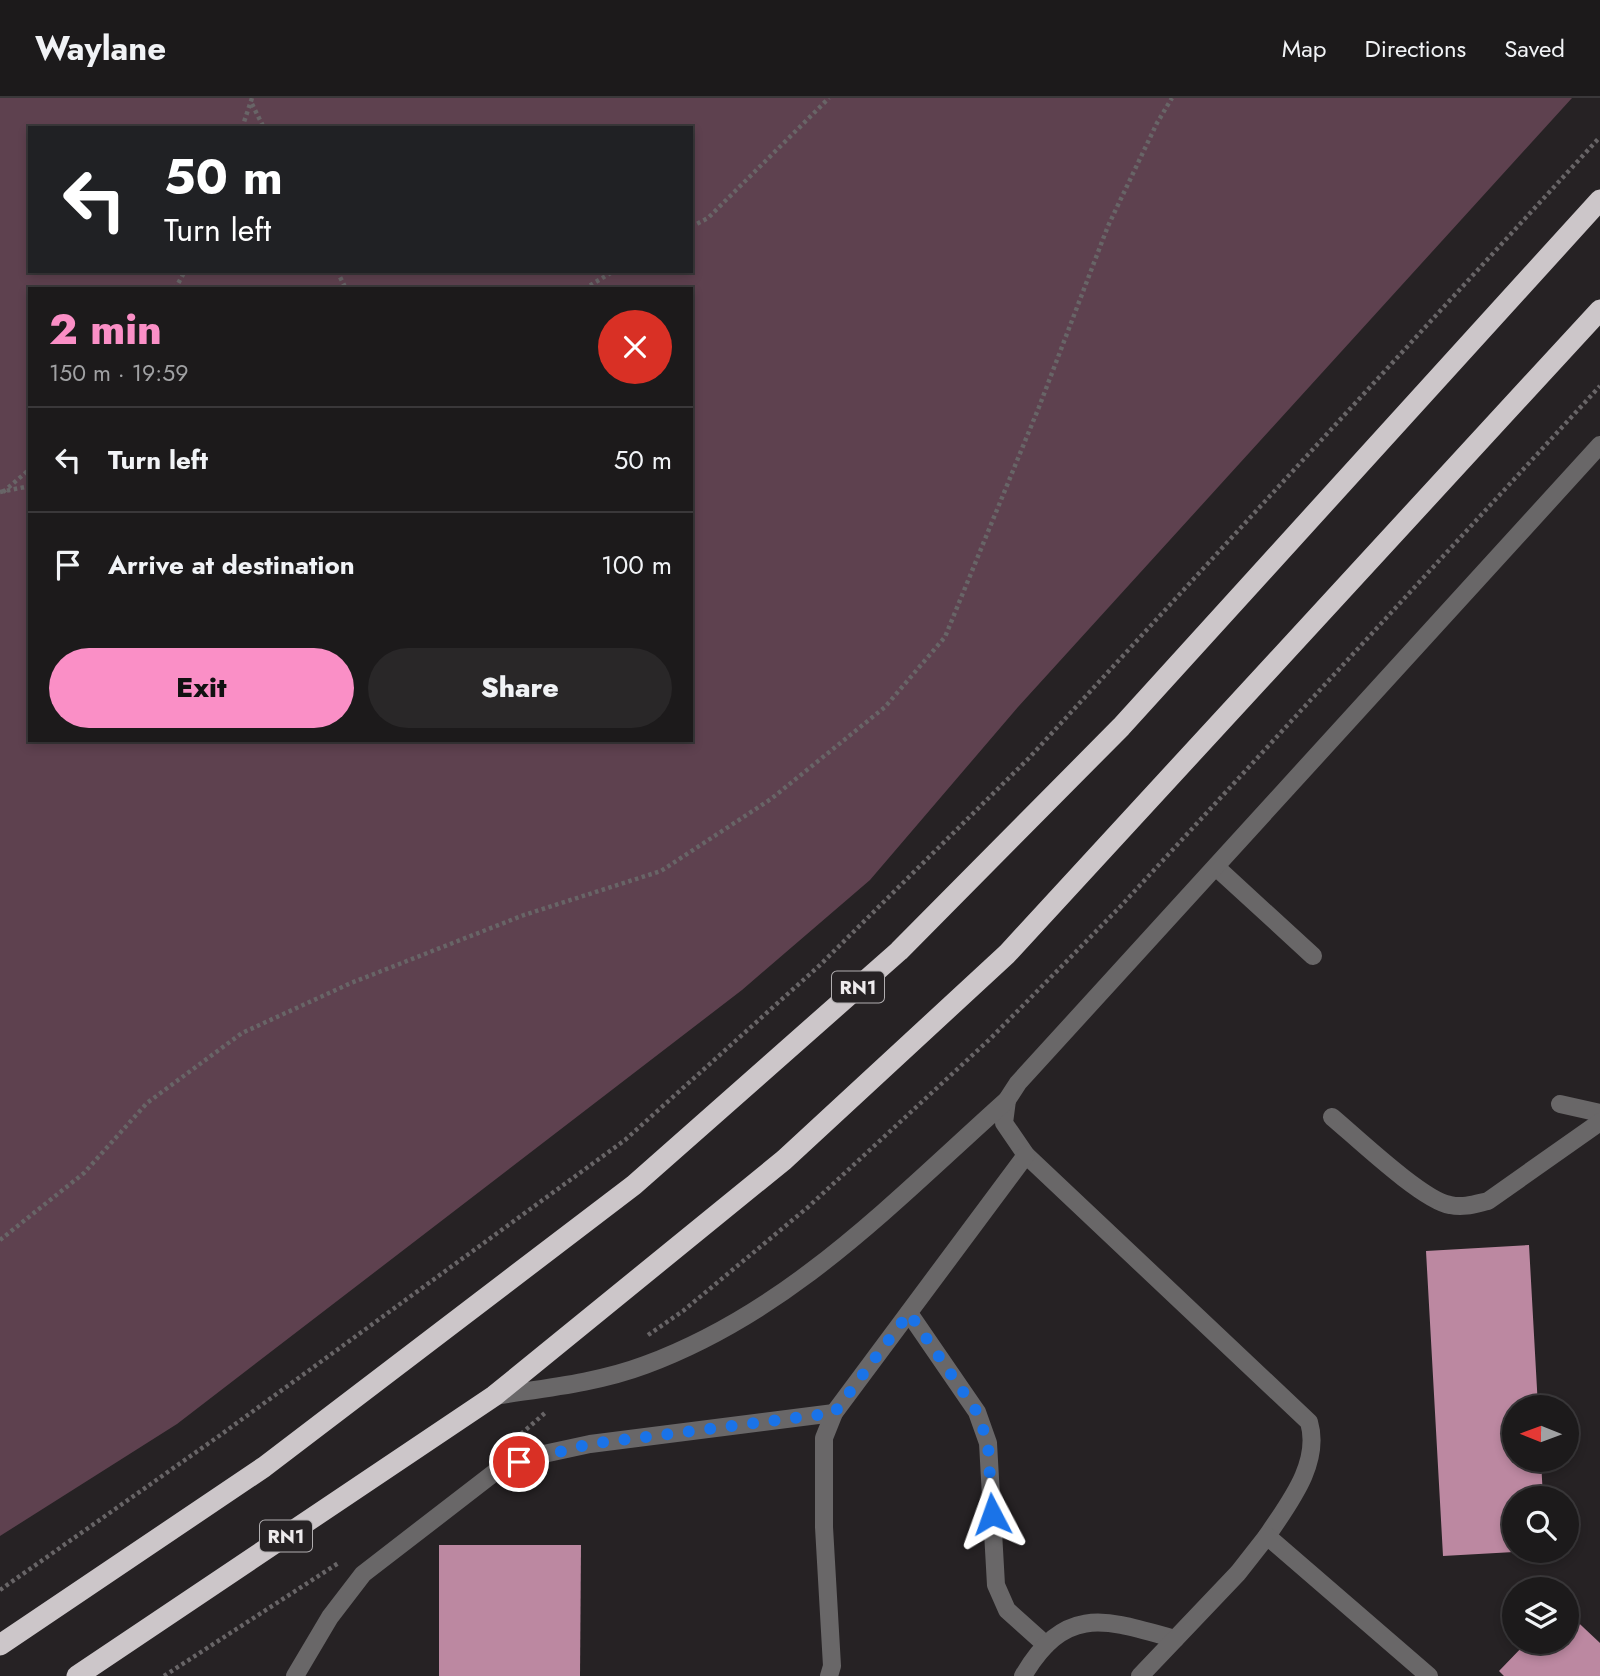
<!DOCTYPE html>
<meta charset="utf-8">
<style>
:root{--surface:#1c1a1b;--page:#292728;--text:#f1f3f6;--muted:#a0a1a3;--line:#3a383a;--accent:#fa8fc6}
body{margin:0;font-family:Jost,sans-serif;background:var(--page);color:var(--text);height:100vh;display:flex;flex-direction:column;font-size:26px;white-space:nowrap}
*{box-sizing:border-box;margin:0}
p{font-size:23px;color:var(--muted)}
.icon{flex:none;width:38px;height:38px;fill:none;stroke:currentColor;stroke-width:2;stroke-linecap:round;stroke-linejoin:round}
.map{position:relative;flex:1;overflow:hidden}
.sheet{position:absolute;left:28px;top:189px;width:665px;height:455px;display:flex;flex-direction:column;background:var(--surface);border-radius:0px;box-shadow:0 4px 10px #0003,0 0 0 2px var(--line)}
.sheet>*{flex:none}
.banner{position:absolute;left:28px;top:28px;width:665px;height:147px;border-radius:0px;box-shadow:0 4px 10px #0003,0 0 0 2px var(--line);background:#202124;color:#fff;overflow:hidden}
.needle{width:46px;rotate:271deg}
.tools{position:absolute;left:1502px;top:1297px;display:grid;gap:14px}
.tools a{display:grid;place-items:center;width:77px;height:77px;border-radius:50%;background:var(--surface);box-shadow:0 4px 10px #0003,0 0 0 2px var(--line);font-size:35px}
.pin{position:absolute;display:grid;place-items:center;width:60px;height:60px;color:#fff;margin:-30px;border:4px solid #fff;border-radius:50%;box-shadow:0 2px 7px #0007}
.me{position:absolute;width:77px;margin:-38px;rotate:356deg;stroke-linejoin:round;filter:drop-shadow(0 0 5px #0008)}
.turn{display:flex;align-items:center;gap:24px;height:147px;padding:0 21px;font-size:32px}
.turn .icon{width:91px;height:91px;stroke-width:2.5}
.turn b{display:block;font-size:49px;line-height:60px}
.round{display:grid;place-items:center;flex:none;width:74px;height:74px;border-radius:37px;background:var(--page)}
.headline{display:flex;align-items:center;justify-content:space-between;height:119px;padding:0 21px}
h1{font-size:42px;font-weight:800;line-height:52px;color:var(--accent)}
.button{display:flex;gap:14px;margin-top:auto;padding:14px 21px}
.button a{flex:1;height:80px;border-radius:42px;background:var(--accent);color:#111;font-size:28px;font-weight:800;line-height:80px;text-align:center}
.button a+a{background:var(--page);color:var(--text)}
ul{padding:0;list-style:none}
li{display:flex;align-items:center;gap:21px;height:105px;padding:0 21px;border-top:2px solid var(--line)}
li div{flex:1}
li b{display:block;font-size:26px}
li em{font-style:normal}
header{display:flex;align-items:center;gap:42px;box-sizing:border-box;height:98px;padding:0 35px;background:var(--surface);border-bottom:2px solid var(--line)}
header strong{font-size:33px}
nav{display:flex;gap:38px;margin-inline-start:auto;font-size:24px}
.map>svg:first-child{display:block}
</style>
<header>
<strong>Waylane</strong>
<nav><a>Map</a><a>Directions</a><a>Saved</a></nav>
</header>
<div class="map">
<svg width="1600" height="1578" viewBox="0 0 1600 1578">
<rect width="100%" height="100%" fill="#262224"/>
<path fill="#5e414f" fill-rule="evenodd" d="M0,0H1572L1018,609L870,782L742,892L177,1326L0,1438ZM30,30H691V173H30ZM30,191H691V642H30Z"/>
<g fill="#bc88a1">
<path d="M1529,1147L1538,1309H1514V1362H1541L1543,1400H1514V1454L1443,1458L1426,1153Z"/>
<path d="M439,1447H581L580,1578H439Z"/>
<path d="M1566,1513L1600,1545V1578H1504L1499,1573L1527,1544H1566Z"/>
</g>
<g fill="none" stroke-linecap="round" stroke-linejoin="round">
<g stroke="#686567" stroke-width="4.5" stroke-dasharray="3.5 3.5" stroke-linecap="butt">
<path d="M252,6L264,30"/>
<path d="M242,30L252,0"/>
<path d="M691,129L708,120L829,0"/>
<path d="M337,173L346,191"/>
<path d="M175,191L185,173"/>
<path d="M584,191L614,173"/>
<path d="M0,394L30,388"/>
<path d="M3,394L30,371"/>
<path d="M0,1142L84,1075L147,1005L242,935L351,885L524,817L661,773L771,701L885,609L945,539L1039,309L1108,128L1157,25L1172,0"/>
<path d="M648,1237L683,1213L807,1110L991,940L1119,810L1600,288"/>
<path d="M521,1336L546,1314"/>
<path d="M0,1492L219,1338L625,1042L820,867L1029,660L1600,39"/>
<path d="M164,1578L340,1464"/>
</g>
<g stroke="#696768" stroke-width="18">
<path d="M1216,769L1313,858"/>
<path d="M1007,1002L1004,1025L1026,1057L1309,1324C1321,1365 1289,1405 1267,1438"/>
<path d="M1560,1006L1600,1015"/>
<path d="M1332,1019C1356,1039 1423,1103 1450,1107C1464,1110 1475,1106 1488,1103L1600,1024"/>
<path d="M909,1215L977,1314L988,1345L996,1487L1007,1512L1046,1547"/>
<path d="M494,1298C545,1290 597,1285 645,1267C791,1213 893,1104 1007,1002L1018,985L1600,347"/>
<path d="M295,1578L330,1519L363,1476L499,1371L539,1357L590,1346L834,1315"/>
<path d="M829,1578L832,1568L824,1429V1340L834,1315L1026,1057"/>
<path d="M1023,1578C1066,1505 1107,1522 1175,1541"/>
<path d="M1140,1578L1238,1475L1267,1438L1429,1578"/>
</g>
<g stroke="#ccc6c9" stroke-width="21">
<path d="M0,1547L264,1369L634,1087L899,853L1121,629L1600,102"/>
<path d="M77,1578L494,1298L784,1062L1007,856L1600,212"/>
</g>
</g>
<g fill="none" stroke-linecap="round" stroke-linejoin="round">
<path stroke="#1a73e8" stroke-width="12" stroke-dasharray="0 21.6" d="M519,1364L590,1346L834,1315L909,1215L977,1314L988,1345L992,1416"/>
</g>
<g text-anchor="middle" stroke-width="7" stroke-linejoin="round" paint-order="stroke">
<g fill="#262224" stroke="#b1aeb0" stroke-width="2">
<rect x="832" y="873.5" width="52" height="31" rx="5"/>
<rect x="260" y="1422.5" width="52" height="31" rx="5"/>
</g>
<g font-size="19" font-weight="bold" fill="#edeaec">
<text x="858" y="896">RN1</text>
<text x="286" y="1445">RN1</text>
</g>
</g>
</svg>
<div class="tools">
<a><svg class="needle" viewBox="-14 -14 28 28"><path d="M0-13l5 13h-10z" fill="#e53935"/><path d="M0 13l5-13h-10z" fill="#a0a1a3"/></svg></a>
<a><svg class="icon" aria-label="search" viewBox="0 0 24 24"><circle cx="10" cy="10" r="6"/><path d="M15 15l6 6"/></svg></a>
<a><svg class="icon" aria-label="layers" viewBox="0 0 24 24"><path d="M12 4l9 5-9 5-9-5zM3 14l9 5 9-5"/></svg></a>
</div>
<div class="pin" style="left:519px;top:1364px;background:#d93025"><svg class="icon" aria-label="arrive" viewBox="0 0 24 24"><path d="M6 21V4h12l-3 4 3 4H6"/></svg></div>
<svg class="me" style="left:992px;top:1416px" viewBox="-20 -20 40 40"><path d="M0-17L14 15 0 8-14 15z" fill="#1a73e8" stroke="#fff" stroke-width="4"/></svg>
<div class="banner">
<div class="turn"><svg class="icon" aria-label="left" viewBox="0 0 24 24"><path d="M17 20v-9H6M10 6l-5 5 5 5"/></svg><div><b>50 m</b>Turn left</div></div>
</div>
<section class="sheet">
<div class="headline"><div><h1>2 min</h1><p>150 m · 19:59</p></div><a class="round" style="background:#d93025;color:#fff"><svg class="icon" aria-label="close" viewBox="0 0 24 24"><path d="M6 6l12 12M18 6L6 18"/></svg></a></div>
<ul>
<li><svg class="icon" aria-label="left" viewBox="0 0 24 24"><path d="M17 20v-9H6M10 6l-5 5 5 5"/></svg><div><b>Turn left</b></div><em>50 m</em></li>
<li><svg class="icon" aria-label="arrive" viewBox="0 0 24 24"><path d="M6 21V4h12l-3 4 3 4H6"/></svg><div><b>Arrive at destination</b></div><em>100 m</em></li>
</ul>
<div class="button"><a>Exit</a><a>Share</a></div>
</section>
</div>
